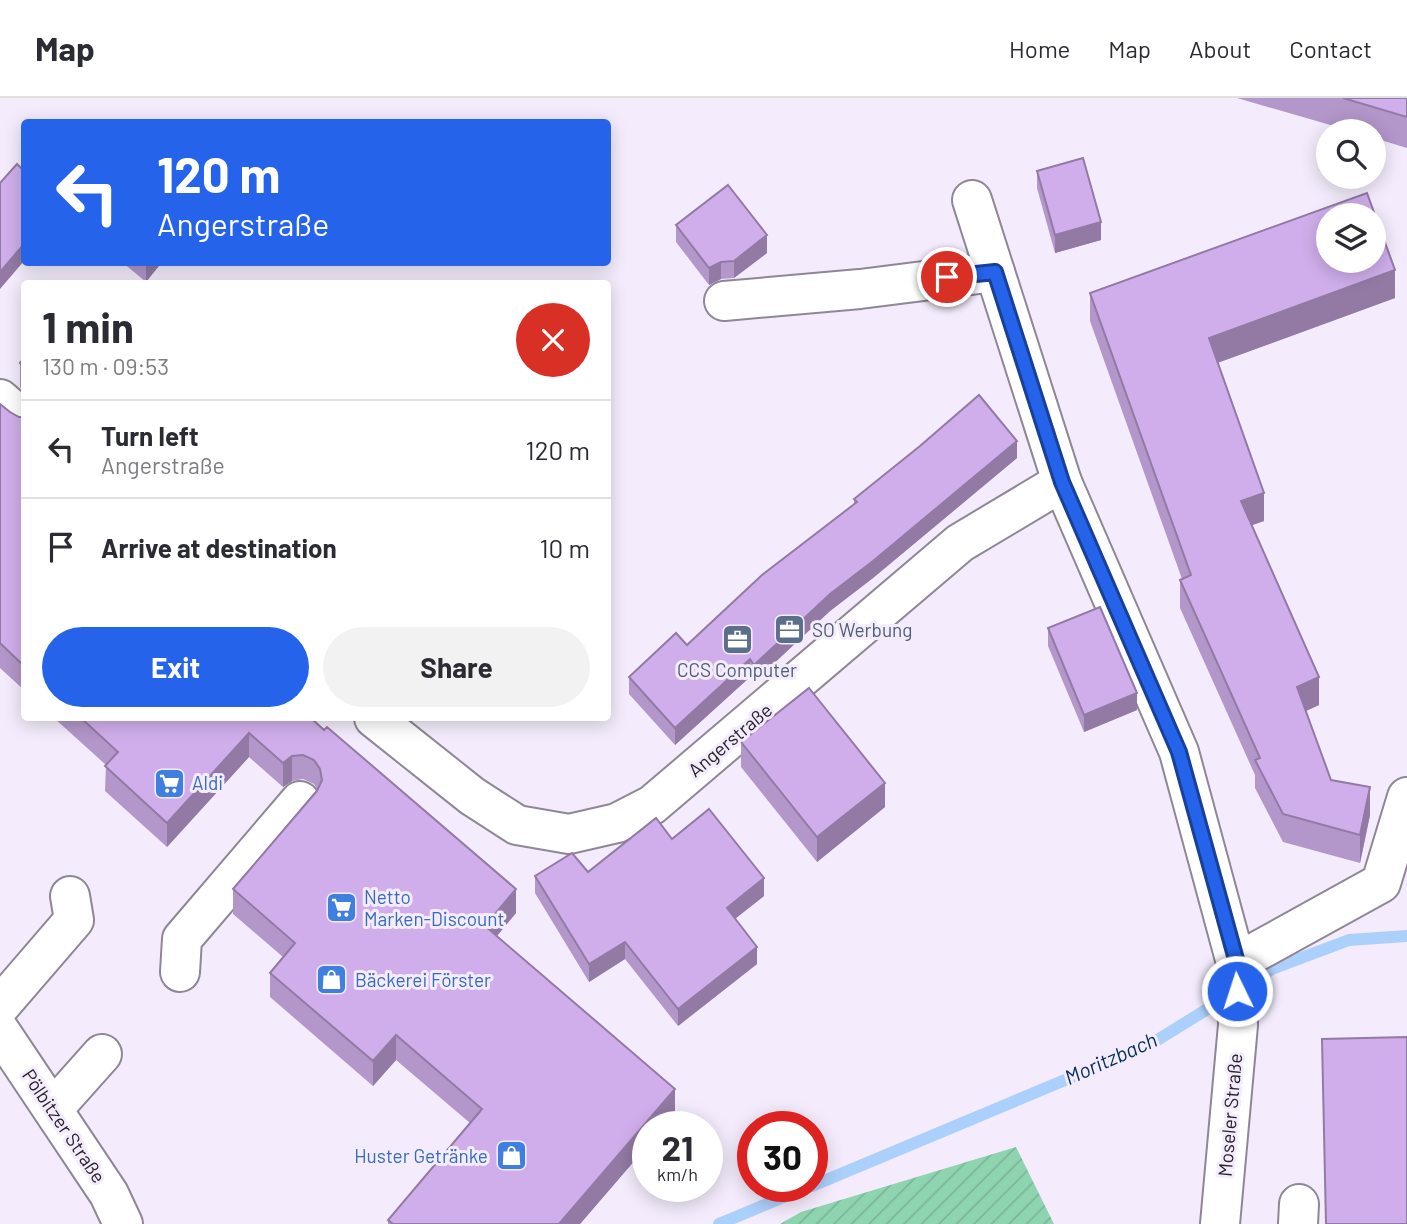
<!DOCTYPE html>
<meta charset="utf-8">
<style>
:root{--surface:#fff;--page:#f2f2f3;--text:#2b2b33;--muted:#7c7c81;--line:#e1e1e2;--accent:#2563eb}
body{margin:0;font-family:Barlow,sans-serif;background:var(--page);color:var(--text);height:100vh;display:flex;flex-direction:column;font-size:26px;white-space:nowrap}
*{box-sizing:border-box;margin:0}
p{font-size:23px;color:var(--muted)}
.icon{flex:none;width:38px;height:38px;fill:none;stroke:currentColor;stroke-width:2;stroke-linecap:round;stroke-linejoin:round}
.map{position:relative;flex:1;overflow:hidden}
.details{position:absolute;left:21px;top:182px;width:590px;height:441px;display:flex;flex-direction:column;background:var(--surface);border-radius:7px;box-shadow:0 4px 18px #0003}
.details>*{flex:none}
.guide{position:absolute;left:21px;top:21px;width:590px;height:147px;border-radius:7px;box-shadow:0 4px 18px #0003;background:#2563eb;color:#fff;overflow:hidden}
.buttons{position:absolute;left:1316px;top:21px;display:grid;gap:14px}
.buttons a{display:grid;place-items:center;width:70px;height:70px;border-radius:50%;background:var(--surface);box-shadow:0 4px 18px #0003;font-size:35px}
.speed{position:absolute;left:632px;top:1013px;display:flex;gap:14px;font-size:35px;font-weight:700;text-align:center}
.speed>*{display:grid;place-content:center;width:91px;height:91px;border-radius:50%;background:var(--surface);box-shadow:0 4px 18px #0003;line-height:1}
.speed small{font-size:18px;font-weight:400}
.speed .limit{border:10px solid #d22;background:#fff;color:#111}
.pin{position:absolute;display:grid;place-items:center;width:60px;height:60px;color:#fff;margin:-30px;border:4px solid #fff;border-radius:50%;box-shadow:0 2px 7px #0007}
.me{position:absolute;width:77px;margin:-38px;rotate:356deg;stroke-linejoin:round;filter:drop-shadow(0 0 5px #0008)}
.turn{display:flex;align-items:center;gap:24px;height:147px;padding:0 21px;font-size:32px}
.turn .icon{width:91px;height:91px;stroke-width:2.5}
.turn b{display:block;font-size:49px;line-height:60px}
.round{display:grid;place-items:center;flex:none;width:74px;height:74px;border-radius:37px;background:var(--page)}
.summary{display:flex;align-items:center;justify-content:space-between;height:119px;padding:0 21px}
h1{font-size:42px;font-weight:700;line-height:52px}
.cta{display:flex;gap:14px;margin-top:auto;padding:14px 21px}
.cta a{flex:1;height:80px;border-radius:42px;background:var(--accent);color:#fff;font-size:28px;font-weight:700;line-height:80px;text-align:center}
.cta a+a{background:var(--page);color:var(--text)}
ul{padding:0;list-style:none}
li{display:flex;align-items:center;gap:21px;height:98px;padding:0 21px;border-top:2px solid var(--line)}
li div{flex:1}
li b{display:block;font-size:26px}
li em{font-style:normal}
header{display:flex;align-items:center;gap:42px;box-sizing:border-box;height:98px;padding:0 35px;background:var(--surface);border-bottom:2px solid var(--line)}
header strong{font-size:33px}
nav{display:flex;gap:38px;margin-inline-start:auto;font-size:24px}
.map>svg:first-child{display:block}
</style>
<header>
<strong>Map</strong>
<nav><a>Home</a><a>Map</a><a>About</a><a>Contact</a></nav>
</header>
<div class="map">
<svg width="1407" height="1126" viewBox="0 0 1407 1126">
<defs>
<pattern id="garden-furrows" width="10" height="10" patternUnits="userSpaceOnUse" patternTransform="scale(1.75)"><rect width="10" height="10" fill="#8fd4b1"/><path d="M-1 1l2-2M0 10L10 0M9 11l2-2" fill="none" stroke="#7bb698"/></pattern>
</defs>
<rect width="100%" height="100%" fill="#f4ecfc"/>
<path fill="url(#garden-furrows)" d="M1016,1049L1054,1126H780L801,1114Z"/>
<g fill="none" stroke-linecap="round" stroke-linejoin="round">
<g stroke="#acd0fc" stroke-width="12">
<path d="M812,1088L1151,946L1272,871L1349,842L1407,838"/>
<path d="M719,1126L810,1088"/>
</g>
<defs>
<g id="minor">
<path d="M972,102L1062,384L1179,654L1236,865L1238,927L1220,1126"/>
<path d="M724,203L860,191L995,174"/>
<path d="M0,301L24,322"/>
<path d="M374,620L472,698L517,727L569,736L617,725L652,707L960,445L1062,384"/>
<path d="M1236,865L1381,785L1407,699"/>
<path d="M180,874L182,841L300,703"/>
<path d="M0,908L74,822L70,798"/>
<path d="M0,933L109,1096L123,1126"/>
<path d="M53,1011L102,956"/>
<path d="M1298,1126L1299,1106"/>
</g>
</defs>
<use href="#minor" stroke="#8f8795" stroke-width="42"/>
<use href="#minor" stroke="#fff" stroke-width="38"/>
</g>
<g fill="#b396ca">
<path d="M1237,0H1407V50L1374,40V33H1351Z"/>
<path d="M1037,73L1101,142L1055,155L1037,90Z"/>
<path d="M676,127L767,155L734,180L721,181L709,187L676,144Z"/>
<path d="M122,164H162L146,184Z"/>
<path d="M1090,195L1395,200L1217,265L1264,423L1252,427L1319,607L1306,613L1331,682L1370,717L1360,765L1283,744L1255,690V677L1180,510V482L1182,481L1090,223Z"/>
<path d="M24,260V293L20,289V265Z"/>
<path d="M0,306L10,314L19,319H24V592L0,570Z"/>
<path d="M1017,360L873,480L830,513L754,584L750,579L675,647L629,596V579L687,547L854,407V401Z"/>
<path d="M1048,530L1137,612L1084,634L1048,548Z"/>
<path d="M54,620H311L516,815L497,838L675,1015L648,1029V1047L580,1126H388V1122L470,1025L396,962L373,988L270,899V875L283,859L233,816V791L317,691L314,686L303,681L292,683L283,689L249,659L167,749L105,693L106,667Z"/>
<path d="M741,644L885,709L817,764L741,669Z"/>
<path d="M672,741L764,798L735,821L757,866L678,928L625,861L589,884L535,795V778L588,774Z"/>
</g>
<g fill="#927aa4">
<path d="M1101,124V142L1055,155V137Z"/>
<path d="M767,137V155L734,180V163Z"/>
<path d="M24,146V163L0,191V174Z"/>
<path d="M148,164H162L146,184V167Z"/>
<path d="M721,164V181L709,187V170Z"/>
<path d="M1395,172V200L1209,268V240Z"/>
<path d="M1017,343V360L873,480L830,513L754,584V567L830,496Z"/>
<path d="M1264,395V423L1241,431V403Z"/>
<path d="M750,561V579L675,647V630Z"/>
<path d="M1319,579V607L1297,617V589Z"/>
<path d="M1137,595V612L1084,634V617Z"/>
<path d="M249,635V659L167,749V725Z"/>
<path d="M292,658V683L283,689V665Z"/>
<path d="M885,685V709L817,764V739Z"/>
<path d="M1370,689V717L1360,765V737Z"/>
<path d="M764,780V798L727,827V810Z"/>
<path d="M516,791V815L485,852V828Z"/>
<path d="M625,844V861L589,884V866Z"/>
<path d="M757,849V866L678,928V911Z"/>
<path d="M396,937V962L373,988V963Z"/>
<path d="M675,991V1015L663,1029H648V1047L580,1126H559Z"/>
</g>
<g fill="#d0aeeb" stroke="#927aa4" stroke-width="2" fill-rule="evenodd">
<path d="M1343,0H1407V19Z"/>
<path d="M1083,60L1101,124L1055,137L1037,73Z"/>
<path d="M17,66L24,73V146L0,174V85Z"/>
<path d="M728,87L767,137L734,163L721,164L709,170L676,127Z"/>
<path d="M1367,95L1395,172L1209,240L1264,395L1241,403L1319,579L1297,589L1331,682L1370,689L1360,737L1283,716L1255,662L1260,660L1180,482L1191,477L1090,195ZM1328,117H1374V163H1328Z"/>
<path d="M24,260V269L20,265Z"/>
<path d="M979,297L1017,343L873,463L830,496L754,567L750,561L675,630L629,579L676,535L687,547L762,477L857,404L854,401L920,348Z"/>
<path d="M0,306L10,314L19,319H24V568L0,545Z"/>
<path d="M1100,509L1137,595L1084,617L1048,530Z"/>
<path d="M809,590L885,685L817,739L741,644Z"/>
<path d="M81,620H311L324,632L327,629L516,791L485,828L675,991L559,1126H393L388,1122L482,1011L396,937L373,963L270,875L295,845L233,791L317,693L322,682L320,671L314,662L303,657L292,658L283,665L249,635L167,725L105,668L118,654Z"/>
<path d="M709,711L764,780L727,810L757,849L678,911L625,844L589,866L535,778L572,755L588,774L656,720L672,741Z"/>
<path d="M1407,939V1126H1326L1322,941Z"/>
</g>
<g fill="none" stroke-linecap="round" stroke-linejoin="round">
<defs>
<path id="route" d="M947,179L995,174L1062,384L1179,654L1237,865V893"/>
</defs>
<use href="#route" stroke="#184099" stroke-width="18"/>
<use href="#route" stroke="#2563eb" stroke-width="12"/>
</g>
<defs>
<symbol id="office-square" viewBox="-11 -11 22 22"><rect x="-9" y="-9" width="18" height="18" rx="4" fill="#5c6f8a" stroke="#f4ecfc"/><path d="M-6-3h4V-5.5h4V-3h4V5H-6ZM-1-4.5V-3h2v-1.5ZM-6 0V1H6V0Z" fill="#fff"/></symbol>
<symbol id="supermarket-square" viewBox="-11 -11 22 22"><rect x="-9" y="-9" width="18" height="18" rx="4" fill="#3f7fe0" stroke="#f4ecfc"/><path d="M-6-5.5h2.5l.6 2H6L4.5 2H-2.5L-4.4-4H-6ZM-1.5 3.2a1.3 1.3 0 1 0 .1 0ZM3 3.2a1.3 1.3 0 1 0 .1 0Z" fill="#fff"/></symbol>
<symbol id="shop-square" viewBox="-11 -11 22 22"><rect x="-9" y="-9" width="18" height="18" rx="4" fill="#3f7fe0" stroke="#f4ecfc"/><path d="M-5-2.5h2.3a2.7 3.5 0 0 1 5.4 0H5L5.5 6h-11ZM-1.5-2.5h3a1.5 2.3 0 0 0-3 0Z" fill="#fff"/></symbol>
</defs>
<g fill-rule="evenodd">
<use href="#office-square" x="772" y="514" width="35" height="35"/>
<use href="#office-square" x="720" y="524" width="35" height="35"/>
<use href="#supermarket-square" x="152" y="668" width="35" height="35"/>
<use href="#supermarket-square" x="324" y="792" width="35" height="35"/>
<use href="#shop-square" x="314" y="864" width="35" height="35"/>
<use href="#shop-square" x="494" y="1040" width="35" height="35"/>
</g>
<g text-anchor="middle" stroke-width="6" stroke-linejoin="round" paint-order="stroke">
<g font-size="19" fill="#4e5e75" stroke="#f4ecfc" text-anchor="start">
<text x="812" y="539">SO Werbung</text>
<text x="737" y="579" text-anchor="middle">CCS Computer</text>
</g>
<g font-size="19" fill="#262329" stroke="#f4ecfc">
<text transform="translate(730 642) rotate(-40)" y="7">Angerstraße</text>
<text transform="translate(1230 1017) rotate(-85)" y="7">Moseler Straße</text>
<text transform="translate(64 1028) rotate(56)" y="7">Pölbitzer Straße</text>
</g>
<g font-size="19" fill="#366cbe" stroke="#f4ecfc" text-anchor="start">
<text x="192" y="692">Aldi</text>
<text x="364" y="806">Netto<tspan x="364" dy="22">Marken-Discount</tspan></text>
<text x="355" y="889">Bäckerei Förster</text>
<text x="488" y="1065" text-anchor="end">Huster Getränke</text>
</g>
<g font-size="21" font-style="italic" fill="#002f5e" stroke="#f4ecfc">
<text transform="translate(1111 961) rotate(-24)" y="7">Moritzbach</text>
</g>
</g>
</svg>
<div class="buttons">
<a><svg class="icon" aria-label="search" viewBox="0 0 24 24"><circle cx="10" cy="10" r="6"/><path d="M15 15l6 6"/></svg></a>
<a><svg class="icon" aria-label="layers" viewBox="0 0 24 24"><path d="M12 4l9 5-9 5-9-5zM3 14l9 5 9-5"/></svg></a>
</div>
<div class="speed"><div>21<small>km/h</small></div><div class="limit">30</div></div>
<div class="pin" style="left:947px;top:179px;background:#d93025"><svg class="icon" aria-label="arrive" viewBox="0 0 24 24"><path d="M6 21V4h12l-3 4 3 4H6"/></svg></div>
<svg class="me" style="left:1237px;top:893px" viewBox="-20 -20 40 40"><circle r="17" fill="#2563eb" stroke="#fff" stroke-width="3"/><path d="M0-11L8 9 0 5-8 9z" fill="#fff"/></svg>
<div class="guide">
<div class="turn"><svg class="icon" aria-label="left" viewBox="0 0 24 24"><path d="M17 20v-9H6M10 6l-5 5 5 5"/></svg><div><b>120 m</b>Angerstraße</div></div>
</div>
<section class="details">
<div class="summary"><div><h1>1 min</h1><p>130 m · 09:53</p></div><a class="round" style="background:#d93025;color:#fff"><svg class="icon" aria-label="close" viewBox="0 0 24 24"><path d="M6 6l12 12M18 6L6 18"/></svg></a></div>
<ul>
<li><svg class="icon" aria-label="left" viewBox="0 0 24 24"><path d="M17 20v-9H6M10 6l-5 5 5 5"/></svg><div><b>Turn left</b><p>Angerstraße</p></div><em>120 m</em></li>
<li><svg class="icon" aria-label="arrive" viewBox="0 0 24 24"><path d="M6 21V4h12l-3 4 3 4H6"/></svg><div><b>Arrive at destination</b></div><em>10 m</em></li>
</ul>
<div class="cta"><a>Exit</a><a>Share</a></div>
</section>
</div>
